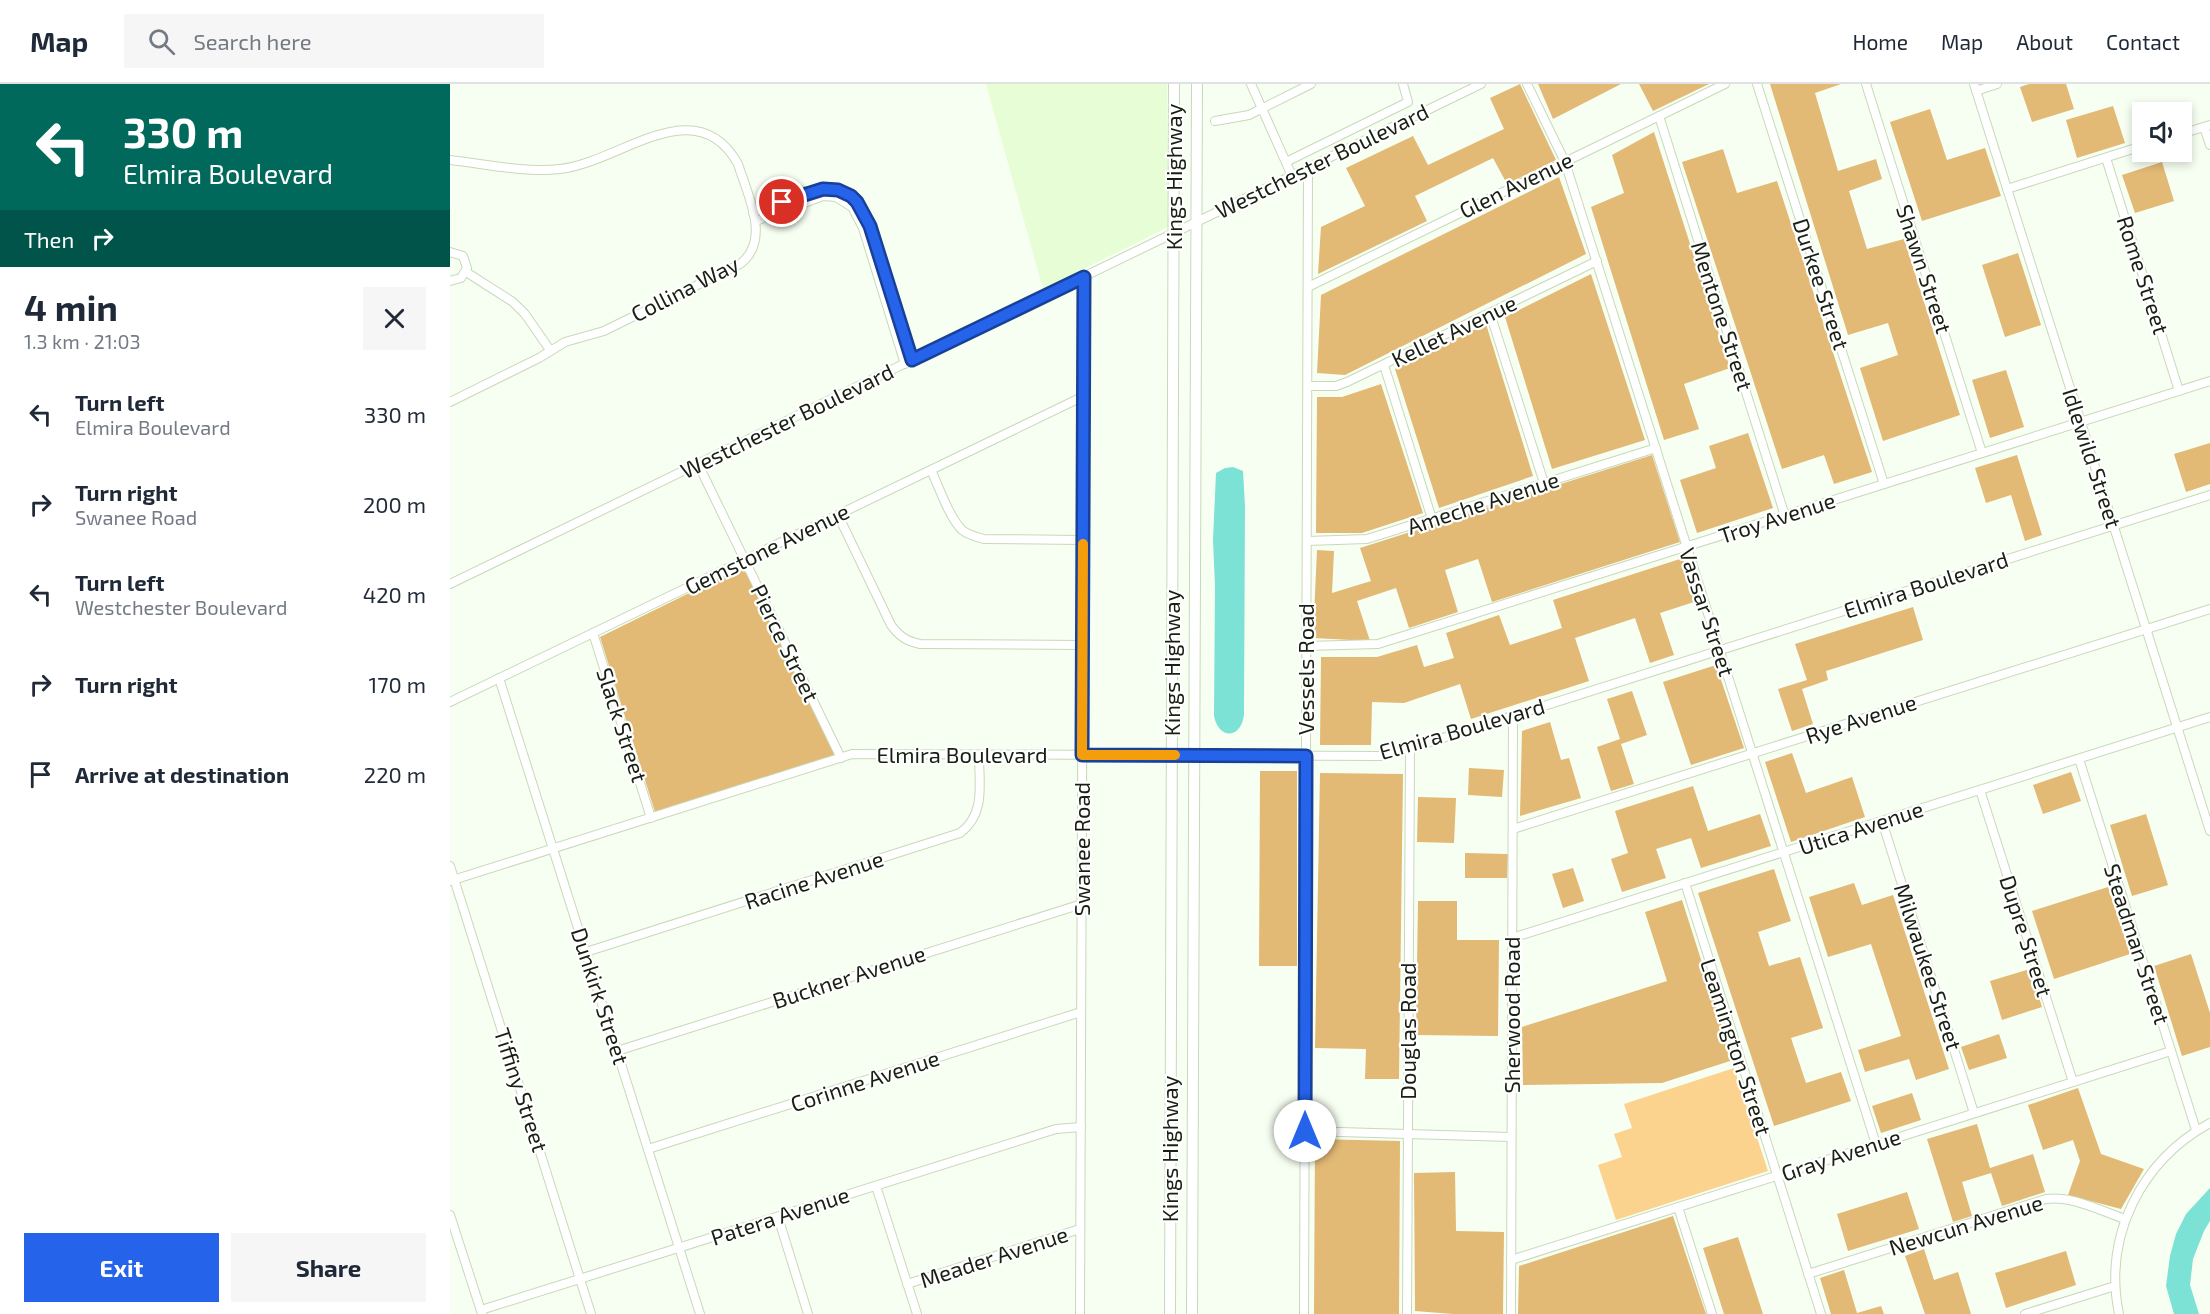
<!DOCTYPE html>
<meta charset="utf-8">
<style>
:root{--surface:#fff;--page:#f6f6f7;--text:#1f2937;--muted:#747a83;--line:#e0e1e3;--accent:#2563eb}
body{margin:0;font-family:"Exo 2",sans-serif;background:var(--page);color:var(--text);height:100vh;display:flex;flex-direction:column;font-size:22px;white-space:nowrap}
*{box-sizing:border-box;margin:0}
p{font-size:20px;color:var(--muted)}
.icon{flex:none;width:33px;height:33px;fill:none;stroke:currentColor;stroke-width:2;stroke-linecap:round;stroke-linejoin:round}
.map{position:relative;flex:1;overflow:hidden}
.side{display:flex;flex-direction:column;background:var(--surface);width:450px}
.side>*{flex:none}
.guide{background:#00695c;color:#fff;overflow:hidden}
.tools{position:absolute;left:1682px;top:18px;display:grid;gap:12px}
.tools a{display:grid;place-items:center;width:60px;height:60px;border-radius:0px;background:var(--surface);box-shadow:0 3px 9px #0003;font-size:30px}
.pin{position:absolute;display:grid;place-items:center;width:51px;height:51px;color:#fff;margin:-26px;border:3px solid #fff;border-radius:50%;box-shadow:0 2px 6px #0007}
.me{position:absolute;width:66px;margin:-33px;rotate:0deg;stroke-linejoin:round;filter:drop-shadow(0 0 4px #0008)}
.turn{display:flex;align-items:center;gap:21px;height:126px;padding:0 24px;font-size:27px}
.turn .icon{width:78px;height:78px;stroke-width:2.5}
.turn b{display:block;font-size:42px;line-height:51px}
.then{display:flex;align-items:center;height:57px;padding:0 24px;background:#0003;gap:12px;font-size:22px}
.round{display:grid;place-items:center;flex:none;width:63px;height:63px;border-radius:0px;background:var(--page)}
.head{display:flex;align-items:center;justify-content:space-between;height:102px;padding:0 24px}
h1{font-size:36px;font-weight:700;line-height:45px}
.action{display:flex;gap:12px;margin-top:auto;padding:12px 24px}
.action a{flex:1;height:69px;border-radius:0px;background:var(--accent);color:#fff;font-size:24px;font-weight:700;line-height:69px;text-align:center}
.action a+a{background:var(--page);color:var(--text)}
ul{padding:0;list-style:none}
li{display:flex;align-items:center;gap:18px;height:90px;padding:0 24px}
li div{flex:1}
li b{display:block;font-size:22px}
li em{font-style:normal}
header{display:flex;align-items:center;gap:36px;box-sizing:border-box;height:84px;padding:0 30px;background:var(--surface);border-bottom:2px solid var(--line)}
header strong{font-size:28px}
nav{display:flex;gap:33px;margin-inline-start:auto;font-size:21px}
.search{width:420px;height:54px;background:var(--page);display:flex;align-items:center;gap:15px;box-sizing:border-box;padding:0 21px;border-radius:0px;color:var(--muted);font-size:22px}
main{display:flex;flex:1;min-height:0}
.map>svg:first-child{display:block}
</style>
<header>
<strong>Map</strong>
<div class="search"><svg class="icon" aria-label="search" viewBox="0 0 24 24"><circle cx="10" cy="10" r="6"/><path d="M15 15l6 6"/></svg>Search here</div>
<nav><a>Home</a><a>Map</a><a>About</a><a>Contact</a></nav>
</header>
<main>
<section class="side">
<div class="guide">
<div class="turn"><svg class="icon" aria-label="left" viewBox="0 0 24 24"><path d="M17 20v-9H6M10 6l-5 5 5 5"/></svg><div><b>330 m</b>Elmira Boulevard</div></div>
<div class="then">Then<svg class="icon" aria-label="right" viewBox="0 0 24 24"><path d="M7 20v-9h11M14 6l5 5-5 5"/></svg></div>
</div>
<div class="head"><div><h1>4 min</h1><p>1.3 km · 21:03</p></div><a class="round"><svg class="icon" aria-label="close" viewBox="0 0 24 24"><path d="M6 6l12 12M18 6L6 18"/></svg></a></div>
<ul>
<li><svg class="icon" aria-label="left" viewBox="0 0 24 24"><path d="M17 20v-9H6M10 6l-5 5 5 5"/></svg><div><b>Turn left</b><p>Elmira Boulevard</p></div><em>330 m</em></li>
<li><svg class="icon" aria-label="right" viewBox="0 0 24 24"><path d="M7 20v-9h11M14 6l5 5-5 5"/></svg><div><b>Turn right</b><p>Swanee Road</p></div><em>200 m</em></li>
<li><svg class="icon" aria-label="left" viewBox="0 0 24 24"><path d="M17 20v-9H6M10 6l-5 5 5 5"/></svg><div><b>Turn left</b><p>Westchester Boulevard</p></div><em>420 m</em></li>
<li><svg class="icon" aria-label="right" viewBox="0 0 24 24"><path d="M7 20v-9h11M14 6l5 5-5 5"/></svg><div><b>Turn right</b></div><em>170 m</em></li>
<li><svg class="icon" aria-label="arrive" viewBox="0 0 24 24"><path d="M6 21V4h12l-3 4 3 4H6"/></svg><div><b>Arrive at destination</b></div><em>220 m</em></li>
</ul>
<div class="action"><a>Exit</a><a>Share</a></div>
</section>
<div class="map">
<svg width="1760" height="1230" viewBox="0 0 1760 1230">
<rect width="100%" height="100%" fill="#f7fff2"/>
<path fill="#e7fdd6" d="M536,0H717L718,143L593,205Z"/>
<path fill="#fcd28f" d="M1284,984L1318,1087L1166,1136L1148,1081L1172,1073L1164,1050L1182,1044L1174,1020Z"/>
<g fill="#e2b975">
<path d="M1070,0L1106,76L1057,100L1043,74L965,112L977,137L868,190L871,143L915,122L896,84L963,52L978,81L1054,45L1040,14Z"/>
<path d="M1088,0H1171L1103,35Z"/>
<path d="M1189,0H1259L1203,27Z"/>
<path d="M1320,0H1391L1365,9L1388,87L1426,75L1432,95L1399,107L1417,165L1454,155L1510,331L1433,357L1410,284L1448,271L1438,239L1398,251Z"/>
<path d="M1579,0H1616L1624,25L1582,38L1570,3Z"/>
<path d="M1663,22L1675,59L1627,74L1616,36Z"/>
<path d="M1480,25L1497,76L1535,64L1551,112L1472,137L1440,38Z"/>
<path d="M1204,48L1280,284L1234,300L1249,345L1214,356L1141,123L1174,109L1162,71Z"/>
<path d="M1273,65L1287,109L1327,97L1422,388L1384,400L1374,371L1332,385L1232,78Z"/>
<path d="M1712,78L1724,117L1685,129L1672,91Z"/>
<path d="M1109,93L1136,170L895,291L867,289L871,211Z"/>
<path d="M1568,169L1591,241L1555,253L1532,181Z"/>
<path d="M1141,190L1195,356L1102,385L1055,233Z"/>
<path d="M1036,240L1083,392L989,424L945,285Z"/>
<path d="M1556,286L1574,343L1540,354L1522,296Z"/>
<path d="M931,300L973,429L912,449H866L867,313H892Z"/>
<path d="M1298,349L1323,424L1247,449L1230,396L1266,384L1259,362Z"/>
<path d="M1760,359V400L1736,408L1724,370Z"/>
<path d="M1202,371L1230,458L1042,518L1028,475L995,486L1008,528L959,544L946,504L907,517L920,557L863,554L867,466L884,467L882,509L921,497L910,464Z"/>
<path d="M1567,371L1592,451L1575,457L1561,411L1536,419L1525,384Z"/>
<path d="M1233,474L1247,517L1210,529L1224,571L1200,579L1185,534L1125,554L1139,597L1021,635L1010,600L954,619L922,618L921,661H870L871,573H927L967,561L974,583L1004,574L996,549L1049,531L1060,561L1112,544L1103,516Z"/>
<path d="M294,482L386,672L205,728L150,553Z"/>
<path d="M1463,523L1473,556L1376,587L1378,596L1352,605L1363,640L1342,647L1328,605L1357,596L1345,560Z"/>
<path d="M1266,581L1294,664L1241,681L1213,598Z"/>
<path d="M1182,607L1197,651L1171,660L1184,700L1161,707L1147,663L1170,655L1157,615Z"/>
<path d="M1100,638L1111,676L1119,674L1131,714L1070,732L1072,647Z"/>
<path d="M1342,669L1356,709L1402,693L1415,733L1341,758L1315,678Z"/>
<path d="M1019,684L1054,686L1052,713L1018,711Z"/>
<path d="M810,687H847V882H809Z"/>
<path d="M1621,688L1631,717L1593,730L1583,701Z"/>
<path d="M870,689L953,690L949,995H915L916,965L865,964Z"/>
<path d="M1243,702L1258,747L1310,730L1321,762L1251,784L1241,754L1206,765L1216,794L1172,808L1161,775L1178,769L1165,727Z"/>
<path d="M968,713L1006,714L1004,759L967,758Z"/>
<path d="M1696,730L1718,801L1682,812L1660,741Z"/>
<path d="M1015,769L1058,770L1057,794H1015Z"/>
<path d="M1123,784L1134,817L1113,824L1102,790Z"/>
<path d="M1324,785L1341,837L1308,848L1319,882L1350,873L1373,944L1341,954L1356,999L1391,988L1401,1017L1324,1042L1248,809Z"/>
<path d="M1404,799L1412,821L1443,811L1499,985L1466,996L1459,975L1415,988L1408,966L1451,952L1421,860L1378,873L1359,813Z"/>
<path d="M1658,803L1680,870L1604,895L1582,827Z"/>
<path d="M1232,816L1283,976L1212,999L1073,1001L1072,943L1217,897L1195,828Z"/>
<path d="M968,817H1007V856H1049L1048,952L966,951Z"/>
<path d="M1741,870L1760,929V963L1732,972L1704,882Z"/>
<path d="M1580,885L1592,923L1552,936L1540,897Z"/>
<path d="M1549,950L1557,974L1519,986L1511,963Z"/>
<path d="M1628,1004L1651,1070L1694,1085L1671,1125L1618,1111L1630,1077L1623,1056L1593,1066L1578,1021Z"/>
<path d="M1462,1009L1471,1036L1431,1049L1422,1022Z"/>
<path d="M1527,1040L1540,1084L1583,1070L1595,1108L1552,1122L1541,1089L1512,1098L1522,1132L1503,1138L1477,1055Z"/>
<path d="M865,1055L950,1057L949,1230H864Z"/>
<path d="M1005,1088L1006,1147L1054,1148L1053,1230H1003L965,1227L964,1089Z"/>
<path d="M1457,1108L1469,1145L1398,1167L1387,1130Z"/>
<path d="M1223,1132L1256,1230H1068L1069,1182Z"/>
<path d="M1288,1153L1313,1230H1274L1253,1164Z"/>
<path d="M1474,1165L1484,1196L1508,1188L1521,1230H1475L1455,1172Z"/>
<path d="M1616,1167L1626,1201L1556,1224L1545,1189Z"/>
<path d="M1394,1186L1407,1229L1431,1222L1434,1230H1381L1370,1194Z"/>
</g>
<g fill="#7ce2d5">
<path d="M783,383L793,387L795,422L794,631C791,655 769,656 764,632L765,502L763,456L766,389L775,384Z"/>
<path d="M1760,1104V1137L1754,1147L1743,1175L1740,1201L1749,1230H1724L1716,1202L1720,1172L1726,1150L1736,1130Z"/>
</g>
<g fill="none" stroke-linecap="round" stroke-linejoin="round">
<defs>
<g id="street">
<path d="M801,0L842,92"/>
<path d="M1077,0L1115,78L1426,1060"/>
<path d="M1307,0L1434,400"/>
<path d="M1416,0L1532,369"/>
<path d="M1524,0L1760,747"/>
<path d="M1526,7L1547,0"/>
<path d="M1209,32L1335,432"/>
<path d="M765,37L799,31L861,0"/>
<path d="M1754,43L1760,61"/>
<path d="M1731,50L1760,41"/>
<path d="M1656,74L1729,307"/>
<path d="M0,76C36,80 74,89 110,85C169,79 246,4 288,80C297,110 322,156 290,180L154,247L115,258L89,274L0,318"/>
<path d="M836,78L958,18L953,0"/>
<path d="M1557,105L1692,62"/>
<path d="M332,118C339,106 346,104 358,108"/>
<path d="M303,129C348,112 395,80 421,142L462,276"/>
<path d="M306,137L373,112L386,113L402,123L413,144L455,280"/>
<path d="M0,168L13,172L17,184L11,194L0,197"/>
<path d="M16,188L63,218L75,230L100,266"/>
<path d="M858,203L1275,0"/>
<path d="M1040,229L1094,399"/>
<path d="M934,281L982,435"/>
<path d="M858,302H886L897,298L1147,177"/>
<path d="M248,380L391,674"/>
<path d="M481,386C489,403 499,433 512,446C518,451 526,453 534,455L633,456"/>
<path d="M388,431L441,541C449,552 456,557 470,560L633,561"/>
<path d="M857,457L917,455L1206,364"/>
<path d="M0,500L1031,0"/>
<path d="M143,549L201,734"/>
<path d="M857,562L928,560L1760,297"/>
<path d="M49,594L250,1230"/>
<path d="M0,618L634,312"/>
<path d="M1629,675L1746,1046"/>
<path d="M1530,706L1623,998"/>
<path d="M1432,737L1524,1029"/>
<path d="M1063,745L1760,525"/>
<path d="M0,782L141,1230"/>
<path d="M0,797L402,670L930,672L939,671L1760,411"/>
<path d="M1235,799L1371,1230"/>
<path d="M1062,854L1760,633"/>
<path d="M136,868L510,749C536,730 529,700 529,671"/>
<path d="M167,967L632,820"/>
<path d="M855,1047L1061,1053"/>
<path d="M198,1065L631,928"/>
<path d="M426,1102L467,1230"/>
<path d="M1228,1123L1262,1230"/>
<path d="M0,1131L32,1230"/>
<path d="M328,1133L358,1230"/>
<path d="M1061,1176L1721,967"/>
<path d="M1358,1190L1596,1115C1621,1111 1651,1127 1675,1135"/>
<path d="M457,1200L630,1145"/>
<path d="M31,1226L606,1045L631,1043"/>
<path d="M630,1230L634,193"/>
<path d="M854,1230L858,84"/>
<path d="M957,1230L960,664"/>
<path d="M1061,1230L1063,631"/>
<path d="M1575,1230L1665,1202"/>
<path d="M1669,1230C1653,1152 1691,1077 1760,1039"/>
</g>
<g id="secondary">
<path d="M720,1230L724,0"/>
<path d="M742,1230L747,0"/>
</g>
</defs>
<use href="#street" stroke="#c7d9b9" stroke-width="10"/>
<use href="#secondary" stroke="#c7d9b9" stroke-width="12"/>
<use href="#street" stroke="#fff" stroke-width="8"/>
<use href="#secondary" stroke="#fff" stroke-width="10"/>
</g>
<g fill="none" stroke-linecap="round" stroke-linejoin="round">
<defs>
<path id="route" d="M332,118L373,105L388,106L401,112L407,118L420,142L462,276L634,193L632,671L856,672L855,1047"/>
</defs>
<use href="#route" stroke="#184099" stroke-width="15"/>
<use href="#route" stroke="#2563eb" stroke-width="10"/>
<path stroke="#f59e0b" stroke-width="10" d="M633,460L632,671H725"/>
</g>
<g text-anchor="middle" stroke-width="4.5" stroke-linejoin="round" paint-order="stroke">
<g font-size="22" fill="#181f13" stroke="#fff">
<text transform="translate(872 77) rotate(-26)" y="8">Westchester Boulevard</text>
<text transform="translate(724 93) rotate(-90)" y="8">Kings Highway</text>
<text transform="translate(1066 101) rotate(-26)" y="8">Glen Avenue</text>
<text transform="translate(1474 185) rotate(72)" y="8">Shawn Street</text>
<text transform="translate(1693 191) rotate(72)" y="8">Rome Street</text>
<text transform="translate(1371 200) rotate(72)" y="8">Durkee Street</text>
<text transform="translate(235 205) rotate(-27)" y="8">Collina Way</text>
<text transform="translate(1272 232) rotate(72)" y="8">Mentone Street</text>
<text transform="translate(1004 247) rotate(-26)" y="8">Kellet Avenue</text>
<text transform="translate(337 337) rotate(-26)" y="8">Westchester Boulevard</text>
<text transform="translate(1642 374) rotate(72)" y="8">Idlewild Street</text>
<text transform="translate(1033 419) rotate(-18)" y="8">Ameche Avenue</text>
<text transform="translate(1327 434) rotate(-18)" y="8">Troy Avenue</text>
<text transform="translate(317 465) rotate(-26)" y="8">Gemstone Avenue</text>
<text transform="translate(1476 501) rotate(-18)" y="8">Elmira Boulevard</text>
<text transform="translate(1257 528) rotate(72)" y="8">Vassar Street</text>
<text transform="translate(335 559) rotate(64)" y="8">Pierce Street</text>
<text transform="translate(722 579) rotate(-90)" y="8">Kings Highway</text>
<text transform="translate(856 585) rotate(-90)" y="8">Vessels Road</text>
<text transform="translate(1411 635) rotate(-18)" y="8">Rye Avenue</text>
<text transform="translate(172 641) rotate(72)" y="8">Slack Street</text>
<text transform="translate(1012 645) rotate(-16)" y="8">Elmira Boulevard</text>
<text x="512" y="679">Elmira Boulevard</text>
<text transform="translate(1411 744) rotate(-18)" y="8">Utica Avenue</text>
<text transform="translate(632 765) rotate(-90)" y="8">Swanee Road</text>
<text transform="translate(364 796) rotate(-18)" y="8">Racine Avenue</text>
<text transform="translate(1576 852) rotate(72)" y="8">Dupre Street</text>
<text transform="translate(1687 860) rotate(72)" y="8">Steadman Street</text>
<text transform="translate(1478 883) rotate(72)" y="8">Milwaukee Street</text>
<text transform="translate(399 893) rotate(-18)" y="8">Buckner Avenue</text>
<text transform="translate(150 912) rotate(72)" y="8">Dunkirk Street</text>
<text transform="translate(1062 931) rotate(-90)" y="8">Sherwood Road</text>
<text transform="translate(958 947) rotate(-90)" y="8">Douglas Road</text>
<text transform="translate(1286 963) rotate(72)" y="8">Leamington Street</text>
<text transform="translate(415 997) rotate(-18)" y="8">Corinne Avenue</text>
<text transform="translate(71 1006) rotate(72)" y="8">Tiffiny Street</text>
<text transform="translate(720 1065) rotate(-90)" y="8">Kings Highway</text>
<text transform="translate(1391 1071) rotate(-18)" y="8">Gray Avenue</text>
<text transform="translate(330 1132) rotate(-18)" y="8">Patera Avenue</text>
<text transform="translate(1516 1141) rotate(-17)" y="8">Newcun Avenue</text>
<text transform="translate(544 1173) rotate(-18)" y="8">Meader Avenue</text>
</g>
</g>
</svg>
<div class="tools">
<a><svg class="icon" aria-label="sound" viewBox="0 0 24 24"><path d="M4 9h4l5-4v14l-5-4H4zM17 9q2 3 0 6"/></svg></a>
</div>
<div class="pin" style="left:332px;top:118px;background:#d93025"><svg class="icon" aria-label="arrive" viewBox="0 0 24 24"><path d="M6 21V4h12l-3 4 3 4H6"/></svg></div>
<svg class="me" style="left:855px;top:1047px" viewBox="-20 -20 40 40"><circle r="19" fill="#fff"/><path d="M0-13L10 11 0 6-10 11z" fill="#2563eb"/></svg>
</div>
</main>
